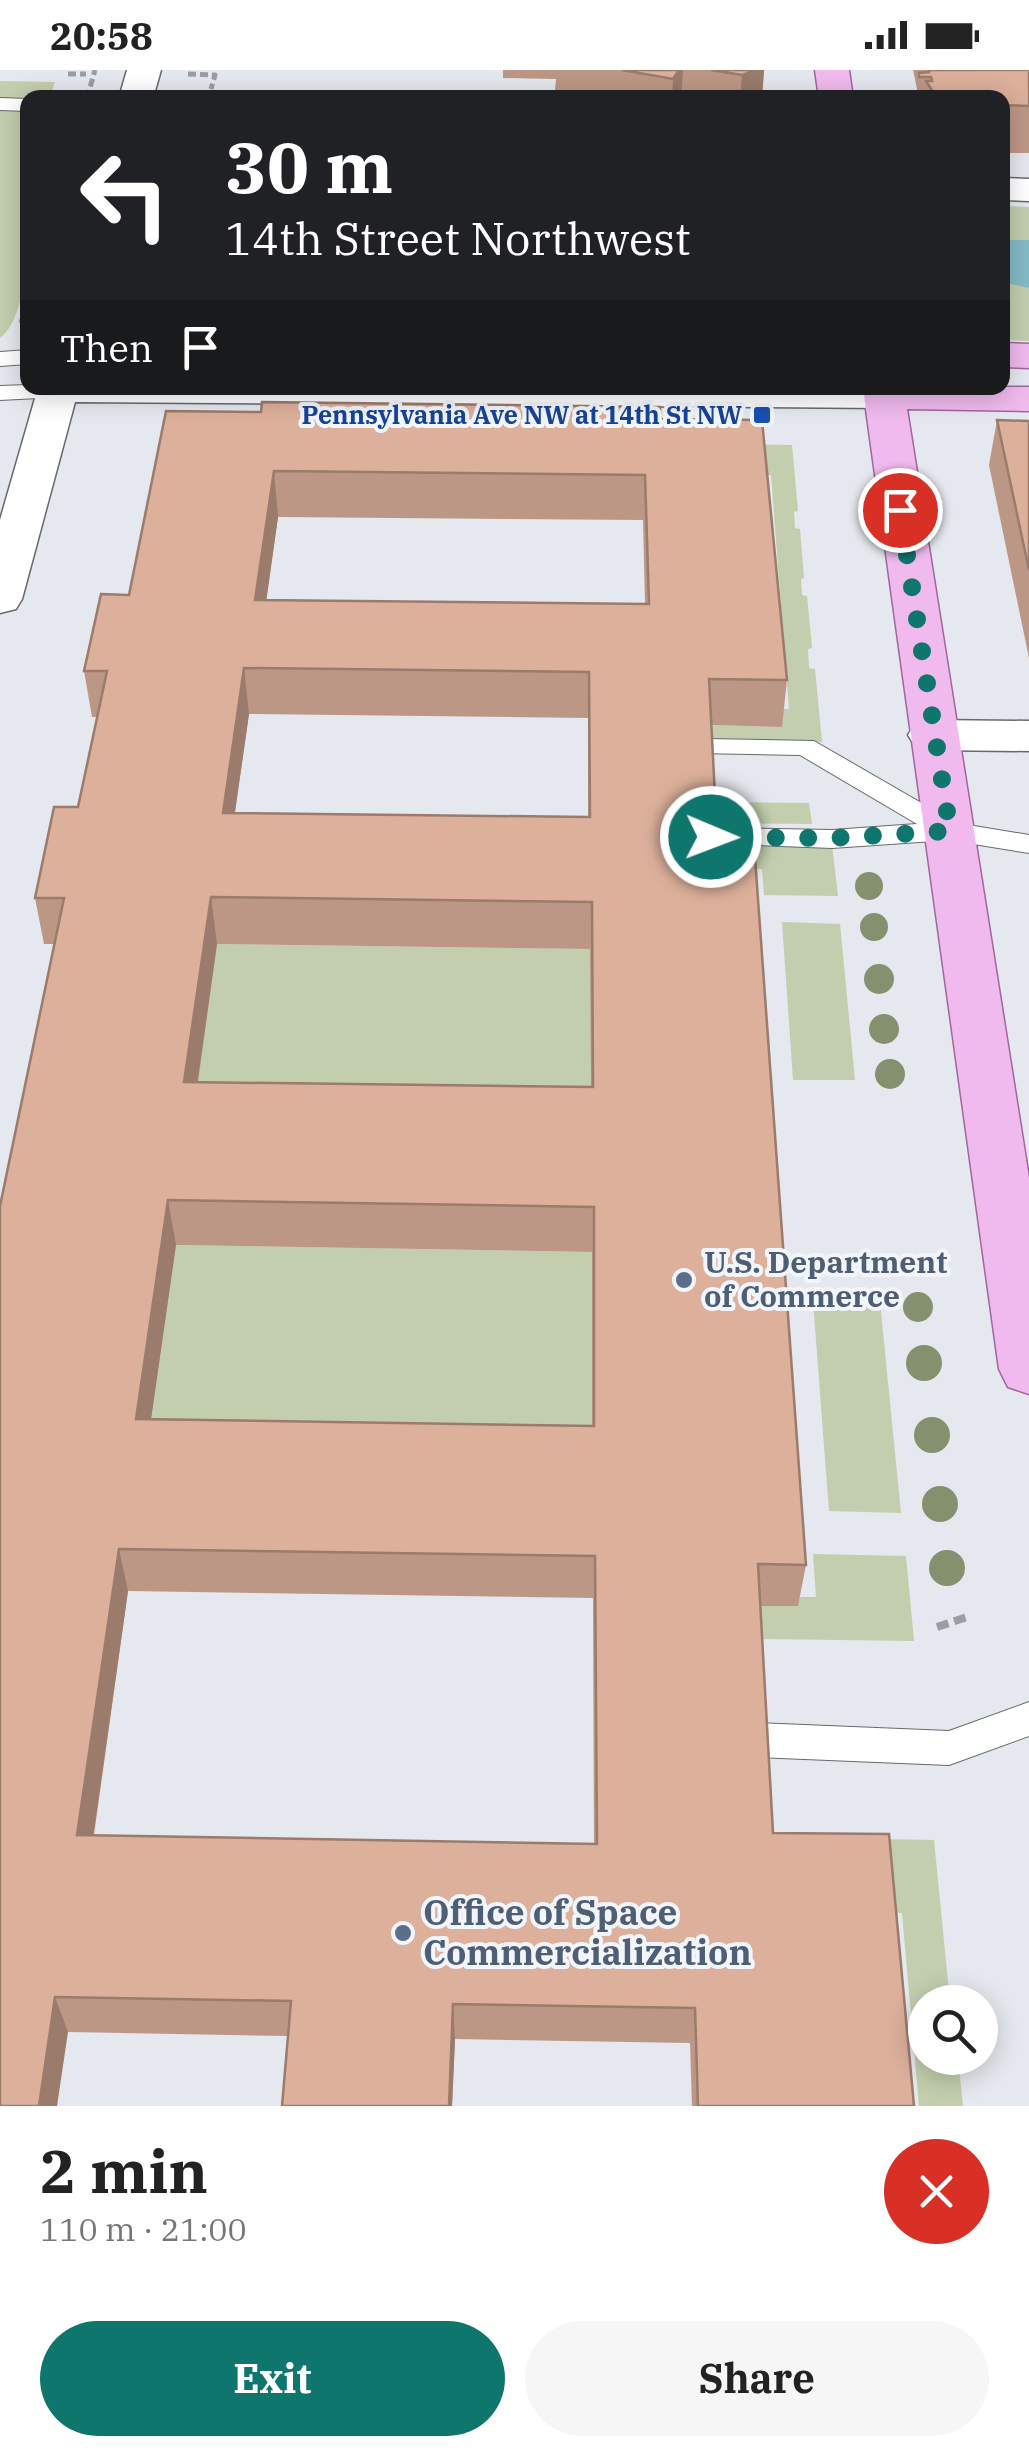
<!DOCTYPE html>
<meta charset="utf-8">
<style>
:root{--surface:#fff;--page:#f6f6f6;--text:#222;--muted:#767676;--accent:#0f766e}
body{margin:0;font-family:"IBM Plex Serif",serif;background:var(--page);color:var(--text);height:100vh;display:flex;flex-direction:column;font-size:38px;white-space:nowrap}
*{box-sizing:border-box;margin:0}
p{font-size:32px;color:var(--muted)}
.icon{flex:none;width:55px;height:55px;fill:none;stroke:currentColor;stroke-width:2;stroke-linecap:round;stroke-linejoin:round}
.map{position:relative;height:2036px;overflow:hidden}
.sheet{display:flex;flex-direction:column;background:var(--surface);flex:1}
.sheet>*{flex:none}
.hud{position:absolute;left:20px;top:20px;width:990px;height:305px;border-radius:20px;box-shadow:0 5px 25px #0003;background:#202124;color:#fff;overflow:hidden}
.fabs{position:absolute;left:908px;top:1915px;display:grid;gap:20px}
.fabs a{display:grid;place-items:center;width:90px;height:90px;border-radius:50%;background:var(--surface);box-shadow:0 5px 25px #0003;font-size:50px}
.pin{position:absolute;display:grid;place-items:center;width:85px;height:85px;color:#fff;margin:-42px;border:5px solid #fff;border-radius:50%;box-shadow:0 2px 10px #0007}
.me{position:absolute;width:110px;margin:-55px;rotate:91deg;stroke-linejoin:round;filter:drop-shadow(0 0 8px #0008)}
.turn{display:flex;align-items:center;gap:35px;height:210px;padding:0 40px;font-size:45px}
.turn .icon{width:130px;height:130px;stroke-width:2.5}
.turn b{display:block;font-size:70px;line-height:85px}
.then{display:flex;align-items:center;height:95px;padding:0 40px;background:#0003;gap:20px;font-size:38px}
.round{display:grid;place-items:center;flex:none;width:105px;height:105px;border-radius:52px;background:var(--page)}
.summary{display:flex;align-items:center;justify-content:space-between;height:170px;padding:0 40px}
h1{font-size:60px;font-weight:700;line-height:75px}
.primary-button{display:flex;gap:20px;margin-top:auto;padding:20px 40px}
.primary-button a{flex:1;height:115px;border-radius:60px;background:var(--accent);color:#fff;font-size:40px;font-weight:700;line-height:115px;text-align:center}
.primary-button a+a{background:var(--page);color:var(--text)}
.status{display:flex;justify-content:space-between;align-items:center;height:70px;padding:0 50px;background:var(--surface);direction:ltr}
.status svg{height:28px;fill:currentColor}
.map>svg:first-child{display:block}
</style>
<div class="status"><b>20:58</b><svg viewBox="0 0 49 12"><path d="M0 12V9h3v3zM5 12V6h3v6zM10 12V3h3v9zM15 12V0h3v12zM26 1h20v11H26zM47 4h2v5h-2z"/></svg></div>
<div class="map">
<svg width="1029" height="2036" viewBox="0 0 1029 2036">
<rect width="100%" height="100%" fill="#e5e8ee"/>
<g fill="#c2cead">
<path d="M0,11L55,12L50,27L28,28C27,79 41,238 0,268Z"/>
<path d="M1003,136L1029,137V271L1003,270Z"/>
<path d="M713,374L792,375L798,441L794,442L795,458L800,459L804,508L801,509L802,525L807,526L812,578L808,579L809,598L815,599L822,672L706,671L705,655L781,657L780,639H789L771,405L759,404Z"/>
<path d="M709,732L809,733L812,754L710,753Z"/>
<path d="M711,774L832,775L838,826L764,825L762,799H748Z"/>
<path d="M782,852L840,854L855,1010H793Z"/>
<path d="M217,874L591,879V1063L191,1058Z"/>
<path d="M176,1175L592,1182V1399L145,1392Z"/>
<path d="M813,1231L880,1232L901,1443L829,1441Z"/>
<path d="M813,1484L906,1486L914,1571L754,1569L752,1536H798V1527H816Z"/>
<path d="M764,1767L934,1770L950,1932H925V1988H949L950,1996L959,1997L963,2036H919L902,1843L882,1842Z"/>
</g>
<path fill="#84bac6" d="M1003,170H1029V218L1003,212Z"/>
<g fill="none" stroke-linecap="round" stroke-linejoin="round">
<defs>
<g id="lane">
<path d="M0,28L28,29V41L0,40Z"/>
<path d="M28,280V294L0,296V282Z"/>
<path d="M28,315V318L69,320L58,327L0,330V316Z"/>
<path d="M706,669L814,671L956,753L1029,765V783L949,770L832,778L703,773L699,767L703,761L713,758L832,760L917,754L800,685L697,683L693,677Z"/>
<path d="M1029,1632V1666L949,1695L759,1687L746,1682L740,1670L746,1658L759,1653L949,1661Z"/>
</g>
<path id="street" d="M932,650L1029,651V681L932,680L915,676L908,665L915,654Z"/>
<g id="secondary">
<path d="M127,0H161L153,28H119Z"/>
<path d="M1002,108L1029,109V131L1002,130Z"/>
<path d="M38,318H899L904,326L898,335L884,338L75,332L22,529L16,539L0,543V450Z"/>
</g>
<g id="primary">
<path d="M815,0H849L853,28H819Z"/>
<path d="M1002,273L1029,274V298L1002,297Z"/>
<path d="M1029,317V341L907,339L1029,1108V1324L1008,1317L999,1299L863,318Z"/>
</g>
</defs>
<use href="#lane" stroke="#67696e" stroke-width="2"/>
<use href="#street" stroke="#67696e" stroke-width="3"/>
<use href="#secondary" stroke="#67696e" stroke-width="3"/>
<use href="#primary" stroke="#a0669f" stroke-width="3"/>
<g stroke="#9b9da2" stroke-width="5" stroke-dasharray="8 4" stroke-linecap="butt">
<path d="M68,4H86"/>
<path d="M188,4L215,5L211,19"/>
<path d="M87,28L95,0"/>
<path d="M21,253L28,231"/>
</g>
<path stroke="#9b9da2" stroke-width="8" stroke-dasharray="12 6" stroke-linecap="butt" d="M937,1557L970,1546"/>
<use href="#lane" fill="#fff" fill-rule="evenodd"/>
<use href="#street" fill="#fff" fill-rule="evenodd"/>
<use href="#secondary" fill="#fff" fill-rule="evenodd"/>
<use href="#primary" fill="#f0baee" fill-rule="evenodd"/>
</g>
<g fill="#85906e">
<circle cx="869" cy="816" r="14"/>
<circle cx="874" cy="857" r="14"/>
<circle cx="879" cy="909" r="15"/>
<circle cx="884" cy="959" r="15"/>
<circle cx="890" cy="1004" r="15"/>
<circle cx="918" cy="1237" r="15"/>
<circle cx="924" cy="1293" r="18"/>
<circle cx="932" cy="1365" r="18"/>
<circle cx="940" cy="1434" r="18"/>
<circle cx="947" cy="1498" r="18"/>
</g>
<g fill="#bd9785" fill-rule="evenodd">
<path d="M503,0H764L762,28H600L555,20L556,9L503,8Z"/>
<path d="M913,0H1029V83H1002V28H916L917,19Z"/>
<path d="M166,341L660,349L787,610L782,657L711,655L716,746L806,1495L798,1536H760L773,1763L914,2036H692L690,1973L455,1969L452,2036H282L288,1966L68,1962L0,2036L55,874H44L35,828L78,737L97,647H92L84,601L129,525ZM278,447L643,450L645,534L266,530ZM249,644L588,648V747L235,743ZM217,874L590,879L591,1017L198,1012ZM176,1175L592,1182V1356L151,1349ZM128,1521L593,1528L594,1774L94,1765Z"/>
<path d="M997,350L1029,351V588L989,395Z"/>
</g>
<g fill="#9a7b6c">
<path d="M679,0H683L681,28H672L673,9Z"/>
<path d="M756,0H764L762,28H740L742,5Z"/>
<path d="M274,401L278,447L260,576L255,530Z"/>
<path d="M244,598L249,644L228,789L223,743Z"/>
<path d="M211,827L217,874L191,1058L184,1012Z"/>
<path d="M168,1130L176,1175L145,1392L136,1349Z"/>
<path d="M119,1479L128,1521L88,1803L77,1765Z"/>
<path d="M55,1927L68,1962L57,2036H39Z"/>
<path d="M453,1934L455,1969L452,2036H449Z"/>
</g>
<g fill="#dcb09b" stroke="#9a7b6c" stroke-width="2.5" fill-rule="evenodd">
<path d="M622,0H679L673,9Z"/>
<path d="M711,0H756L742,5Z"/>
<path d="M929,0H1029V36L1002,35V28H930V25H935L926,11H932L931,7H919V3L929,2Z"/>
<path d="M262,332L660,337V349L762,350L787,610L709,609L716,746H752L806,1495L758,1494L773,1763L889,1764L914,2036H698L695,1938L453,1934L449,2036H282L291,1931L55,1927L39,2036H0V1136L64,828H35L54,737H78L107,601H84L101,524L129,525L166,341L261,342ZM274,401L645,405L649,534L255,530ZM244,598L589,602L590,747L223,743ZM211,827L592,832L593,1017L184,1012ZM168,1130L594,1137V1356L136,1349ZM119,1479L595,1486L597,1774L77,1765Z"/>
<path d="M997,350L1029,351V500Z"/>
</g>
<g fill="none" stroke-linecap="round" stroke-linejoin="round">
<path stroke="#0f766e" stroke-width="18" stroke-dasharray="0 32.4" d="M711,767L832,768L950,761L900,440"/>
</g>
<rect fill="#1a4fb4" stroke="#f2f5fb" stroke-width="4" x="752" y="335" width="20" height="20" rx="5"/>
<g fill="#5c6f8a" stroke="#f2f5fb" stroke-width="4">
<circle cx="684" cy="1210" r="10"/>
<circle cx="403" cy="1863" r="10"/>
</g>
<g text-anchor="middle" stroke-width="8" stroke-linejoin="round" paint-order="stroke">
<g font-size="25" font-weight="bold" fill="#164399" stroke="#f2f5fb" text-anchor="end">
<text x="742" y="354">Pennsylvania Ave NW at 14th St NW</text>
</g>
<g font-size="30" font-weight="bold" fill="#4e5e75" stroke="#f2f5fb" text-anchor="start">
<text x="704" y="1203">U.S. Department<tspan x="704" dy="34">of Commerce</tspan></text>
</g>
<g font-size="35" font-weight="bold" fill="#4e5e75" stroke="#f2f5fb" text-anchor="start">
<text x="423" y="1855">Office of Space<tspan x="423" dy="40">Commercialization</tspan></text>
</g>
</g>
</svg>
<div class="fabs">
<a><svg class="icon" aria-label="search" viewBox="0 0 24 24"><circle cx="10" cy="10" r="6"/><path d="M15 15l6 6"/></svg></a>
</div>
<div class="pin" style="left:900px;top:440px;background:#d93025"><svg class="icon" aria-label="arrive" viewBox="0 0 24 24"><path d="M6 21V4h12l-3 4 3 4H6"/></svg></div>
<svg class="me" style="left:711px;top:767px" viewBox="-20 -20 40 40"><circle r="17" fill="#0f766e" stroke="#fff" stroke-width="3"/><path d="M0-11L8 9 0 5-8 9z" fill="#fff"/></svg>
<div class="hud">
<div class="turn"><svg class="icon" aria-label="left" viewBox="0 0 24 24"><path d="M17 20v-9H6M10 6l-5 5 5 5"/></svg><div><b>30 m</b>14th Street Northwest</div></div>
<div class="then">Then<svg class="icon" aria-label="arrive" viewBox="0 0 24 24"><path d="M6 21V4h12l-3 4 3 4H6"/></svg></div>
</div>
</div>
<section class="sheet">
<div class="summary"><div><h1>2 min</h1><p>110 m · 21:00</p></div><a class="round" style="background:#d93025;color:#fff"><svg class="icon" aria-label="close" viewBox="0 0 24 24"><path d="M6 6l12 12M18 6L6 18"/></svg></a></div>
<div class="primary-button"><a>Exit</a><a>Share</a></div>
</section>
